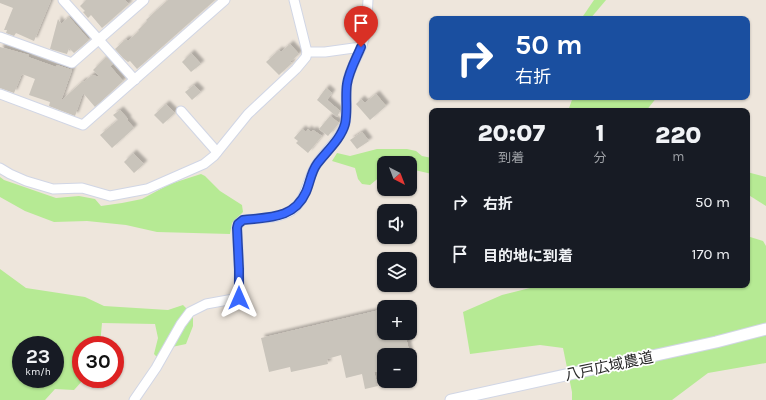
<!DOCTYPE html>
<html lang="ja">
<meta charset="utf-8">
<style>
:root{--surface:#171b24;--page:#20242c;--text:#f1f3f6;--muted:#9ea1a6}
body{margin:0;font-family:Karla,"Noto Sans JP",sans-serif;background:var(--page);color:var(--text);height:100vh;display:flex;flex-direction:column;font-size:15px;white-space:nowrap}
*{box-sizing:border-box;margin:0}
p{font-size:13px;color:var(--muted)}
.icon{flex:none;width:22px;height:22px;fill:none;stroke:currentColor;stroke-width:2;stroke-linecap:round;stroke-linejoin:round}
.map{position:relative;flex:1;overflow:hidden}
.panel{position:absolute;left:429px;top:108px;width:321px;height:180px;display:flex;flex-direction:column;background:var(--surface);border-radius:8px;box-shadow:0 1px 3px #0004}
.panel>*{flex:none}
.hud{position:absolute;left:429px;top:16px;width:321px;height:84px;border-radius:8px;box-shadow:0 1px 3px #0004;background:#1a4fa0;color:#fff;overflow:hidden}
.needle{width:26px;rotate:138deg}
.controls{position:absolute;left:377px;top:156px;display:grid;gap:8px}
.controls a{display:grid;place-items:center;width:40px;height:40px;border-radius:8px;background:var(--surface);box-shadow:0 1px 3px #0004;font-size:20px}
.speed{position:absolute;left:12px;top:336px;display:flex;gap:8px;font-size:20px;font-weight:700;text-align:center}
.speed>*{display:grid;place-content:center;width:52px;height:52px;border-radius:50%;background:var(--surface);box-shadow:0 1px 3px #0004;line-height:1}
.speed small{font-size:10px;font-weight:400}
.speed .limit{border:6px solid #d22;background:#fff;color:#111}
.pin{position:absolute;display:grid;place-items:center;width:34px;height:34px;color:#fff;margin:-41px -17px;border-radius:50% 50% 50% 0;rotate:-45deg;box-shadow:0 0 4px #0007}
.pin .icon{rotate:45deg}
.me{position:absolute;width:44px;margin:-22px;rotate:0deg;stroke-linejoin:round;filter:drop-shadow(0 0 3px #0008)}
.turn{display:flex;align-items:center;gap:14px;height:84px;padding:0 20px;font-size:18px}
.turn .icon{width:52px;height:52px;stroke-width:2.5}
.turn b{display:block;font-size:28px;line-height:34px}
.eta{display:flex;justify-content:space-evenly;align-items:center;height:68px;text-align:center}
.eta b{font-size:24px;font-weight:800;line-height:28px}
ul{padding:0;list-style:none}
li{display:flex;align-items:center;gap:12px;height:52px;padding:0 20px}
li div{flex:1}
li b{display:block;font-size:15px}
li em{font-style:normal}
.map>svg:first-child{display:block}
</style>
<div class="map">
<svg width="766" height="400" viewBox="0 0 766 400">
<defs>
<filter id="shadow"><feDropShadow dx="3.5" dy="-3.5" stdDeviation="1" flood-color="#0004"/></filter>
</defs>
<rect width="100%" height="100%" fill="#eee6dc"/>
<g fill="#b6ea94" fill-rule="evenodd">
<path d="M594,0H606L590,19H581Z"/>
<path d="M573,97H657L646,111H568Z"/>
<path d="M377,149H407L416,151L422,156L432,158V174L410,169V163H384V175L381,176L370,185L362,184L358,179L355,168L332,161L337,153L350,156Z"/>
<path d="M747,172L766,177V206L747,194Z"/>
<path d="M201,174L205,176L220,191L242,205L243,212L232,223L230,234L157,232L126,225L87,221L54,222L25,211L0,197V177L4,180L56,198L79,196L95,199L101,206L122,203L142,199L170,184Z"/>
<path d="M747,236L763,241L766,246V363L708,373L672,400H572V392L563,348L540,345L470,354L463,312L502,295L534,287L533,285H747Z"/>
<path d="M0,269L26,288L85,297L104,306L168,310L183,305L193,315V326L186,344L172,347L159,359L154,354L158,338L155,324L102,323L100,345H81V379H84L74,390L55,389L45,400H0ZM21,345H55V379H21Z"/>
</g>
<g fill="#c9c4bb" filter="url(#shadow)">
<path d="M0,0H51L34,41L16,33L14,36L6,33L7,30H4L13,8L0,3Z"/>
<path d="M86,0H125L129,4L102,28L91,15L88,18L83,12L85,11L80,6Z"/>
<path d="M168,0H215L137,69L130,61L128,62L123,58L115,49L126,39L128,41L139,31L138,30L147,21L146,20Z"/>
<path d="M69,17L89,40L74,53L69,48L67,54L50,49L58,19L61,24Z"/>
<path d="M290,44L299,54L290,62L292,63L279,75L266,62L279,50L281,52Z"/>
<path d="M0,47L29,55L28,57L56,67L57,65L72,70L61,101L83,81L84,82L92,75L100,77L93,70L106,57L113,64L110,66L123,81L95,107L83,93L75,116L49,106L50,102L29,95L35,79L22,74L14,93L0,88Z"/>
<path d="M191,53L201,64L191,72L182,62Z"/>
<path d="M194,85L201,92L192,100L185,92Z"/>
<path d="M326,88L332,93L327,100L340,111L337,117L317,100Z"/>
<path d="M376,94L386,106L370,120L356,104L361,99L365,103Z"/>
<path d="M166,104L175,113L163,124L154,115Z"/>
<path d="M120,110L128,119L127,120L134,128L112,148L100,135L118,120L113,115Z"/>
<path d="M330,116L339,123L328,136L319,129Z"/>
<path d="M302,129L306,132L308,129L311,132L313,130L322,136L308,153L296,143L298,141L294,138Z"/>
<path d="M362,132L369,141L357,149L350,140Z"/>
<path d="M133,153L144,164L134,173L124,162Z"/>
<path d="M384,309V333H405L410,355H384V369L374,372L378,386L365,389L362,374L346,378L341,355L327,359L328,364L291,372L290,367L269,372L261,338Z"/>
</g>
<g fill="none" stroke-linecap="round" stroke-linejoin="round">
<defs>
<g id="minor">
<path d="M63,0L135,80"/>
<path d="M0,37L72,63L144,0"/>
<path d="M307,52H325L361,47"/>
<path d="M0,94L83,125L225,0"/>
<path d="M181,111L217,152"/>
<path d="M0,168L10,174L26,181L53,189L82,188L110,196L147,189L204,164L214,156L248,114L296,69L306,57L307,52L294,0"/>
<path d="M134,400L156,368L181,324L190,312L206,304L239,298V269L237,228L238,224L243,220C259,218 277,219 291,211C307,200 306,182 315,167C323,152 340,141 345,124C348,112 345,98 347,85C348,72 356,60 361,48C367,33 367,16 368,0"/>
</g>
<path id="tertiary" d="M451,400L716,342L766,329"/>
</defs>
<use href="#minor" stroke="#d1d6e5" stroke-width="11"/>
<use href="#tertiary" stroke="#d1d6e5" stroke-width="13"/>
<use href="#minor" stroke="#fff" stroke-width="9"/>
<use href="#tertiary" stroke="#fff" stroke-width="11"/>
</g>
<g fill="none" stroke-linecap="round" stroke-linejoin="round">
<defs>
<path id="route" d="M239,298V269L237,228L238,224L243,220C269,217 294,219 306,192C310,183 311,172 317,164C326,152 341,139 345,124C348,111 345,97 347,84C349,71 356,59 361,47"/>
</defs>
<use href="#route" stroke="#2544a6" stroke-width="10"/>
<use href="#route" stroke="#3969ff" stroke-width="7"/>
</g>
<g text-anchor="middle" stroke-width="3.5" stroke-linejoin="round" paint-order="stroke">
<g font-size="15" fill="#2b2b2b" stroke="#fff">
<text transform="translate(609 366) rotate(-12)" y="5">八戸広域農道</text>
</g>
</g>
</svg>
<div class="controls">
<a><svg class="needle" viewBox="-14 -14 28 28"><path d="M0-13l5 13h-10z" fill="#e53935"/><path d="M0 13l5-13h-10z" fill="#9ea1a6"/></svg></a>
<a><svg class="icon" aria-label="sound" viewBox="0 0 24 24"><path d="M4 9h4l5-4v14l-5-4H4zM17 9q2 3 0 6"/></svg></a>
<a><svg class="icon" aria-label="layers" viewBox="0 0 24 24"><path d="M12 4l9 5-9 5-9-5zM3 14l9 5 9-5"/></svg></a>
<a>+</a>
<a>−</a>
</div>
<div class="speed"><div>23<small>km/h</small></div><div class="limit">30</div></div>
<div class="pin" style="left:361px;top:47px;background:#d93025"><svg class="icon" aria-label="arrive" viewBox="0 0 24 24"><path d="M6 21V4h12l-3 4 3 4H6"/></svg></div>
<svg class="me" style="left:239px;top:298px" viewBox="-20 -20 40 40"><path d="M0-17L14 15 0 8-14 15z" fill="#3969ff" stroke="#fff" stroke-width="4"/></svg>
<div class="hud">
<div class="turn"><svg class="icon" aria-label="right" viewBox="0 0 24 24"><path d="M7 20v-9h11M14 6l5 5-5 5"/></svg><div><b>50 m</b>右折</div></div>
</div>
<section class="panel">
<div class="eta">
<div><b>20:07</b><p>到着</p></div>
<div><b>1</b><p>分</p></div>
<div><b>220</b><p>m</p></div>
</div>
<ul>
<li><svg class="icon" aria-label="right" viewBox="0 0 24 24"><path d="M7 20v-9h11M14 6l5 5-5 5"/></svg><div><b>右折</b></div><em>50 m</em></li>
<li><svg class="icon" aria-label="arrive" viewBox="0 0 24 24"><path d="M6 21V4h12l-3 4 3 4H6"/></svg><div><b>目的地に到着</b></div><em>170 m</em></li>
</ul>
</section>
</div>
